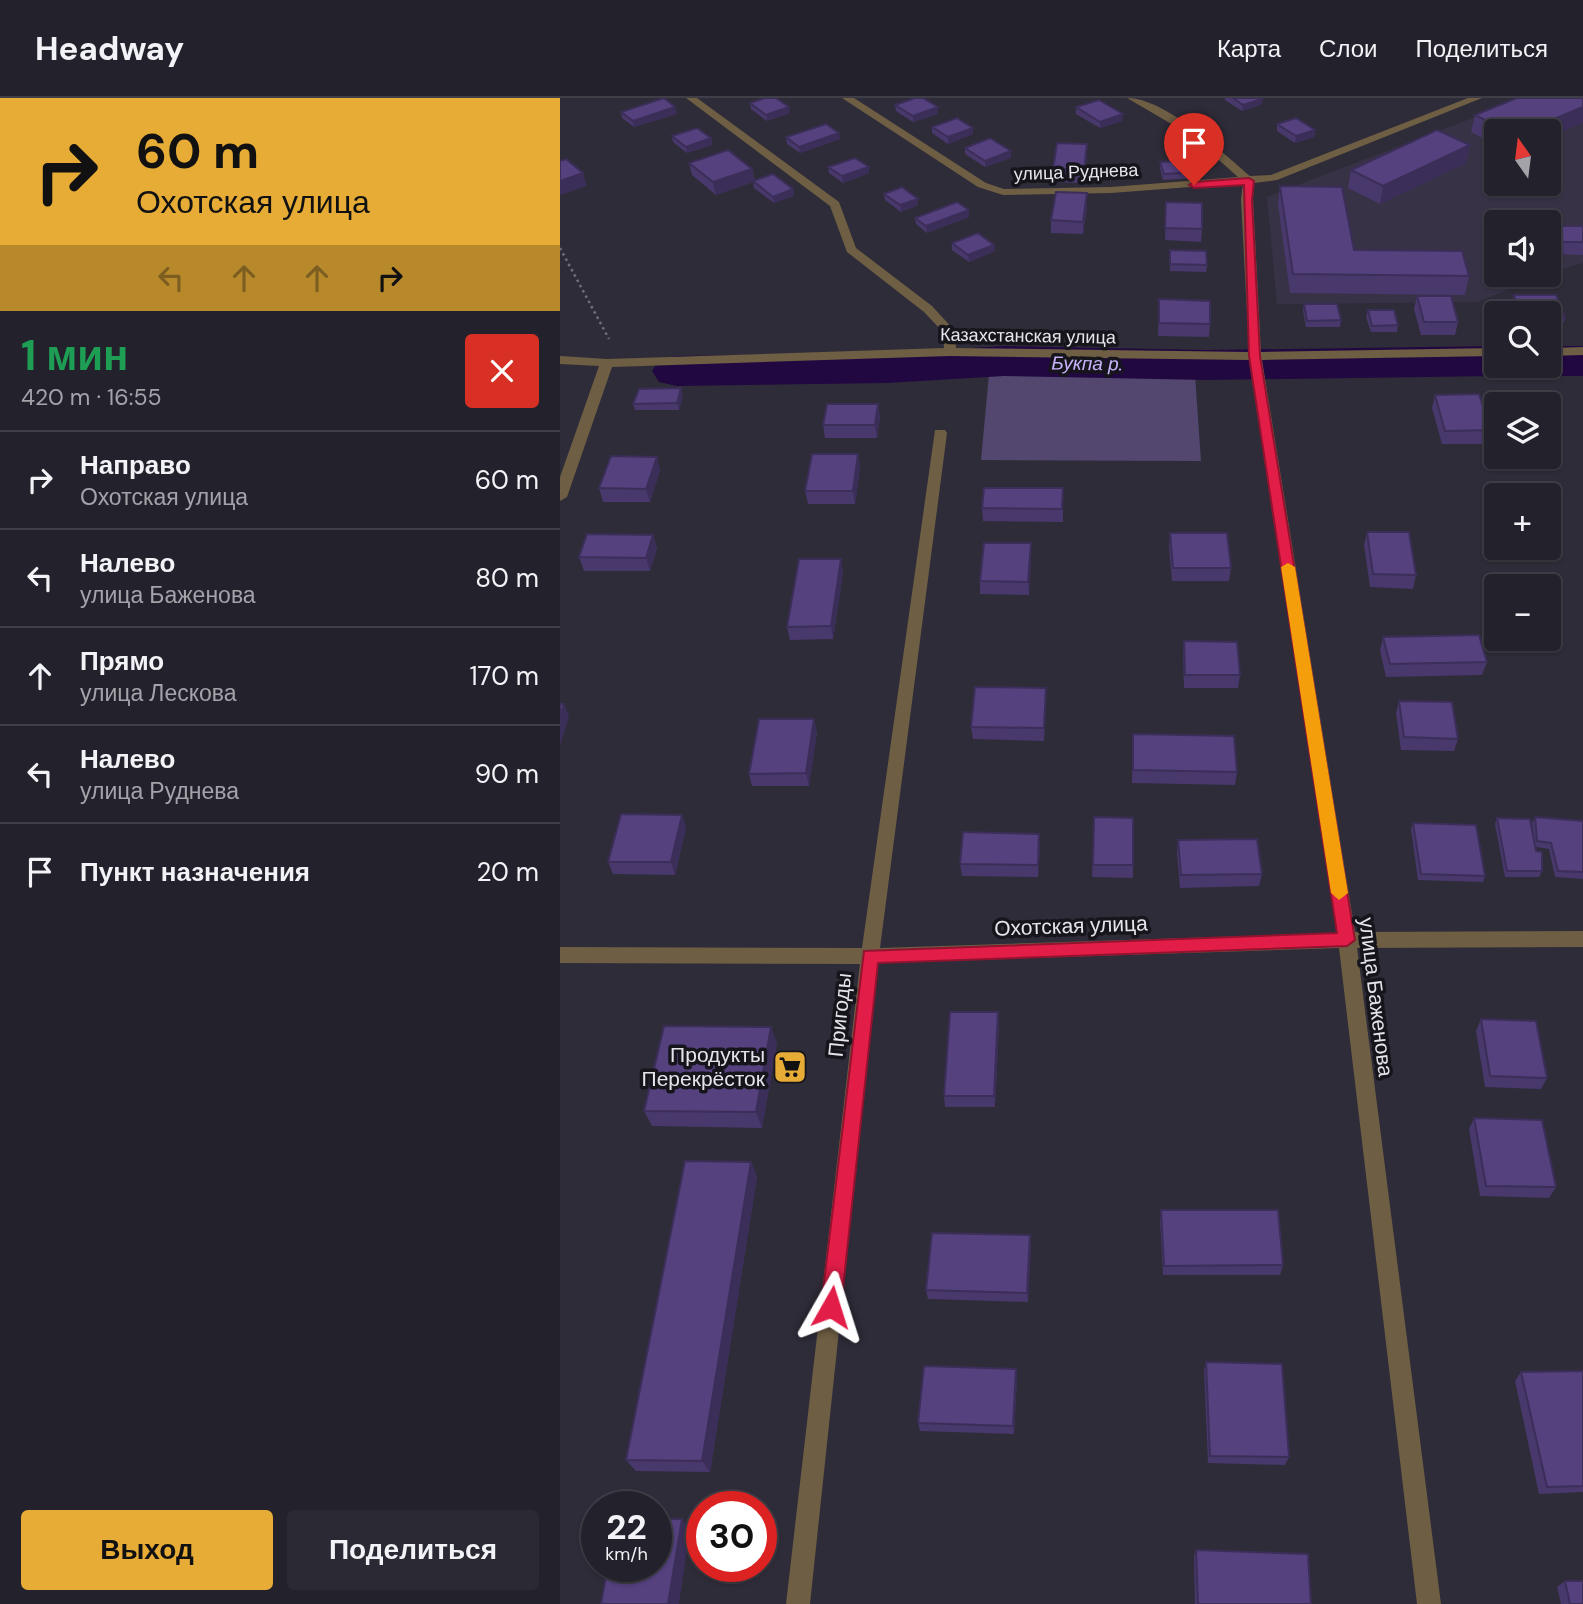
<!DOCTYPE html>
<html lang="ru">
<meta charset="utf-8">
<style>
:root{--surface:#23212b;--page:#2b2933;--text:#f1f3f6;--muted:#a3a3a9;--line:#403e47;--accent:#e7ac36}
body{margin:0;font-family:"DM Sans",sans-serif;background:var(--page);color:var(--text);height:100vh;display:flex;flex-direction:column;font-size:26px;white-space:nowrap}
*{box-sizing:border-box;margin:0}
p{font-size:23px;color:var(--muted)}
.icon{flex:none;width:38px;height:38px;fill:none;stroke:currentColor;stroke-width:2;stroke-linecap:round;stroke-linejoin:round}
.map{position:relative;flex:1;overflow:hidden}
.details{display:flex;flex-direction:column;background:var(--surface);width:560px}
.details>*{flex:none}
.top-card{background:#e7ac36;color:#111;overflow:hidden}
.needle{width:46px;rotate:346deg}
.fabs{position:absolute;left:924px;top:21px;display:grid;gap:14px}
.fabs a{display:grid;place-items:center;width:77px;height:77px;border-radius:7px;background:var(--surface);box-shadow:0 2px 5px #0004,0 0 0 2px var(--line);font-size:35px}
.speed{position:absolute;left:21px;top:1393px;display:flex;gap:14px;font-size:35px;font-weight:700;text-align:center}
.speed>*{display:grid;place-content:center;width:91px;height:91px;border-radius:50%;background:var(--surface);box-shadow:0 2px 5px #0004,0 0 0 2px var(--line);line-height:1}
.speed small{font-size:18px;font-weight:400}
.speed .limit{border:10px solid #d22;background:#fff;color:#111}
.pin{position:absolute;display:grid;place-items:center;width:60px;height:60px;color:#fff;margin:-72px -30px;border-radius:50% 50% 50% 0;rotate:-45deg;box-shadow:0 0 7px #0007}
.pin .icon{rotate:45deg}
.me{position:absolute;width:77px;margin:-38px;rotate:6deg;stroke-linejoin:round;filter:drop-shadow(0 0 5px #0008)}
.turn{display:flex;align-items:center;gap:24px;height:147px;padding:0 21px;font-size:32px}
.turn .icon{width:91px;height:91px;stroke-width:2.5}
.turn b{display:block;font-size:49px;line-height:60px}
.lanes{display:flex;align-items:center;height:66px;padding:0 21px;background:#0003;justify-content:center;gap:35px;direction:ltr}
.lanes .off{opacity:.35}
.round{display:grid;place-items:center;flex:none;width:74px;height:74px;border-radius:7px;background:var(--page)}
.head{display:flex;align-items:center;justify-content:space-between;height:119px;padding:0 21px}
h1{font-size:42px;font-weight:700;line-height:52px;color:#1e9e55}
.cta{display:flex;gap:14px;margin-top:auto;padding:14px 21px}
.cta a{flex:1;height:80px;border-radius:7px;background:var(--accent);color:#111;font-size:28px;font-weight:700;line-height:80px;text-align:center}
.cta a+a{background:var(--page);color:var(--text)}
ul{padding:0;list-style:none}
li{display:flex;align-items:center;gap:21px;height:98px;padding:0 21px;border-top:2px solid var(--line)}
li div{flex:1}
li b{display:block;font-size:26px}
li em{font-style:normal}
header{display:flex;align-items:center;gap:42px;box-sizing:border-box;height:98px;padding:0 35px;background:var(--surface);border-bottom:2px solid var(--line)}
header strong{font-size:33px}
nav{display:flex;gap:38px;margin-inline-start:auto;font-size:24px}
main{display:flex;flex:1;min-height:0}
.map>svg:first-child{display:block}
</style>
<header>
<strong>Headway</strong>
<nav><a>Карта</a><a>Слои</a><a>Поделиться</a></nav>
</header>
<main>
<section class="details">
<div class="top-card">
<div class="turn"><svg class="icon" aria-label="right" viewBox="0 0 24 24"><path d="M7 20v-9h11M14 6l5 5-5 5"/></svg><div><b>60 m</b>Охотская улица</div></div>
<div class="lanes"><svg class="icon off" aria-label="left" viewBox="0 0 24 24"><path d="M17 20v-9H6M10 6l-5 5 5 5"/></svg><svg class="icon off" aria-label="ahead" viewBox="0 0 24 24"><path d="M12 20V5M6 11l6-6 6 6"/></svg><svg class="icon off" aria-label="ahead" viewBox="0 0 24 24"><path d="M12 20V5M6 11l6-6 6 6"/></svg><svg class="icon" aria-label="right" viewBox="0 0 24 24"><path d="M7 20v-9h11M14 6l5 5-5 5"/></svg></div>
</div>
<div class="head"><div><h1>1 мин</h1><p>420 m · 16:55</p></div><a class="round" style="background:#d93025;color:#fff"><svg class="icon" aria-label="close" viewBox="0 0 24 24"><path d="M6 6l12 12M18 6L6 18"/></svg></a></div>
<ul>
<li><svg class="icon" aria-label="right" viewBox="0 0 24 24"><path d="M7 20v-9h11M14 6l5 5-5 5"/></svg><div><b>Направо</b><p>Охотская улица</p></div><em>60 m</em></li>
<li><svg class="icon" aria-label="left" viewBox="0 0 24 24"><path d="M17 20v-9H6M10 6l-5 5 5 5"/></svg><div><b>Налево</b><p>улица Баженова</p></div><em>80 m</em></li>
<li><svg class="icon" aria-label="ahead" viewBox="0 0 24 24"><path d="M12 20V5M6 11l6-6 6 6"/></svg><div><b>Прямо</b><p>улица Лескова</p></div><em>170 m</em></li>
<li><svg class="icon" aria-label="left" viewBox="0 0 24 24"><path d="M17 20v-9H6M10 6l-5 5 5 5"/></svg><div><b>Налево</b><p>улица Руднева</p></div><em>90 m</em></li>
<li><svg class="icon" aria-label="arrive" viewBox="0 0 24 24"><path d="M6 21V4h12l-3 4 3 4H6"/></svg><div><b>Пункт назначения</b></div><em>20 m</em></li>
</ul>
<div class="cta"><a>Выход</a><a>Поделиться</a></div>
</section>
<div class="map">
<svg width="1023" height="1506" viewBox="0 0 1023 1506">
<rect width="100%" height="100%" fill="#2f2c39"/>
<path fill="#383246" fill-rule="evenodd" d="M965,0L1023,7V165L989,175V124H936V177H985L917,204L717,206L707,99ZM936,33H989V86H936Z"/>
<path fill="#534770" d="M429,276L635,277L641,363L421,362Z"/>
<g fill="none" stroke-linecap="round" stroke-linejoin="round">
<g fill="#210841" fill-rule="evenodd">
<path d="M444,248L647,252L936,248V268H957L953,273L936,278L647,282L444,278L327,285L117,288L99,284L92,273L99,262L117,258L327,255Z"/>
<path d="M989,248H1023V278H989L972,273L968,268H989Z"/>
</g>
<path stroke="#726f7b" stroke-width="2.5" stroke-dasharray="2.5 3.5" stroke-linecap="butt" d="M0,150L49,241"/>
<g fill="#6e5e43" fill-rule="evenodd">
<path d="M126,0H137L279,104L296,150L372,208L395,233L396,250L689,254L681,101L683,85L551,95L443,97L418,89L282,0H294L426,85L444,91L551,89L678,79L632,38L567,0C605,0 662,54 690,78L711,77L908,0H922L717,82L694,85L693,101L701,254L936,250V258L702,262L795,834L1023,833V849L797,850L881,1506H857L779,850L318,865L250,1506H226L300,866L0,865V849L302,850L375,332H385L387,335L320,850L777,835L689,262L390,258L52,269L7,399L0,403V379L39,268L0,266V258L47,261L384,250L383,234L364,214L287,154L270,108Z"/>
<path d="M1023,249V257L989,258V250Z"/>
</g>
</g>
<g fill="#48386c">
<path d="M665,0H700L702,1L701,7L682,13L665,2Z"/>
<path d="M190,5L230,15L207,23L191,11Z"/>
<path d="M335,7L378,16L353,24L336,13Z"/>
<path d="M516,9L562,23L540,30L516,16Z"/>
<path d="M61,14L117,16L74,29L62,20Z"/>
<path d="M915,17L989,33H936V47L911,34Z"/>
<path d="M717,26L755,32L754,39L735,45L717,33Z"/>
<path d="M372,29L413,36L388,46L372,35Z"/>
<path d="M112,38L151,40L152,47L127,55L113,44Z"/>
<path d="M226,39L280,41L240,55L227,46Z"/>
<path d="M910,47L906,65L820,106L788,90L791,72Z"/>
<path d="M405,50L451,60L425,69L405,56Z"/>
<path d="M527,59L523,85L493,84V71Z"/>
<path d="M600,64L635,74V80L603,82L600,70Z"/>
<path d="M129,65L192,71L195,83L233,91L234,98L214,105L194,90L193,84L156,97L132,77Z"/>
<path d="M268,69H309V75L283,85L269,75Z"/>
<path d="M720,88L794,152L909,178L905,197L730,195L718,106Z"/>
<path d="M527,95V108L523,136L491,135V122Z"/>
<path d="M324,96L358,101V107L341,114L325,102Z"/>
<path d="M606,104L642,131L641,144L605,142Z"/>
<path d="M409,119L367,135L356,126L355,120Z"/>
<path d="M934,127H936V156L931,140Z"/>
<path d="M989,128H1023V157L989,156Z"/>
<path d="M392,145L434,147L435,153L409,164L392,152Z"/>
<path d="M610,152L647,167L646,174L610,173Z"/>
<path d="M954,197L1005,220L1001,233H989V215H953L951,209Z"/>
<path d="M857,198L898,224L895,237H861L854,211Z"/>
<path d="M599,201L650,226L649,239L598,238Z"/>
<path d="M744,206L781,222L780,229H746L743,213Z"/>
<path d="M808,212L838,227L837,234H811L806,219Z"/>
<path d="M123,297L119,312H75L73,306Z"/>
<path d="M875,297L931,332L927,346H882L872,310Z"/>
<path d="M318,306L320,319L317,340H265L263,327Z"/>
<path d="M298,356L300,369L295,406H248L245,393Z"/>
<path d="M97,359L100,372L90,404H43L39,390Z"/>
<path d="M503,390V424L423,423L422,410Z"/>
<path d="M807,434L856,477L853,491L810,489L804,447Z"/>
<path d="M610,435L671,470L669,483H612L609,449Z"/>
<path d="M93,437L97,450L90,473H24L19,459Z"/>
<path d="M471,459L469,497L420,496V483Z"/>
<path d="M283,474L273,541L230,542L227,529Z"/>
<path d="M823,539L927,564L922,577L826,579L820,552Z"/>
<path d="M624,543L680,577L678,590H624L623,556Z"/>
<path d="M486,590L484,643L413,641L411,629Z"/>
<path d="M839,603L898,641L894,653L841,652L836,615Z"/>
<path d="M257,634L249,688H192L189,676Z"/>
<path d="M573,636L677,674L675,687L572,685Z"/>
<path d="M122,717L126,730L115,777L53,776L48,764Z"/>
<path d="M534,719L573,767V780L532,779Z"/>
<path d="M975,719L1023,723V781L995,779L989,751L976,749L982,773L979,779H945L935,726L937,720L974,740L972,725Z"/>
<path d="M853,725L925,778L923,784L858,782L851,731Z"/>
<path d="M618,742L702,776L699,788L620,790L617,755Z"/>
<path d="M480,748L478,779L402,778L400,766Z"/>
<path d="M438,914L439,925L435,1009H385L384,998Z"/>
<path d="M921,921L987,980L981,991L925,989L916,933Z"/>
<path d="M217,945L202,1030L92,1028L84,1013Z"/>
<path d="M914,1020L996,1089L989,1100L920,1098L909,1031Z"/>
<path d="M191,1064L197,1079L150,1374L76,1373L66,1362Z"/>
<path d="M601,1112L723,1167L720,1177H603L600,1122Z"/>
<path d="M470,1137L471,1147L468,1204L368,1201L366,1192Z"/>
<path d="M646,1264L729,1359L725,1367L648,1365L644,1272Z"/>
<path d="M1023,1273V1394L979,1396L955,1283L961,1274Z"/>
<path d="M457,1279L454,1336L360,1333L358,1325Z"/>
<path d="M636,1452L751,1506H635L634,1458Z"/>
<path d="M1005,1483L1023,1506H1001L997,1489Z"/>
</g>
<g fill="#3b2e58">
<path d="M702,1L701,7L682,13L683,7Z"/>
<path d="M115,9L117,16L74,29L73,23Z"/>
<path d="M229,9L230,15L207,23L206,17Z"/>
<path d="M378,9V16L353,24V18Z"/>
<path d="M1023,9V25L989,39V33H965Z"/>
<path d="M563,16L562,23L540,30V24Z"/>
<path d="M413,30V36L388,46V39Z"/>
<path d="M755,32L754,39L735,45L736,38Z"/>
<path d="M279,35L280,41L240,55L239,49Z"/>
<path d="M151,40L152,47L127,55L126,49Z"/>
<path d="M527,46V59L523,85L524,72Z"/>
<path d="M910,47L906,65L820,106L823,88Z"/>
<path d="M451,53V60L425,69V63Z"/>
<path d="M309,69V75L283,85L282,78Z"/>
<path d="M192,71L195,83L156,97L153,84Z"/>
<path d="M23,75L27,88L0,97V83Z"/>
<path d="M233,91L234,98L214,105L213,99Z"/>
<path d="M527,95V108L523,136V124Z"/>
<path d="M358,101V107L341,114L340,107Z"/>
<path d="M409,112V119L367,135L366,128Z"/>
<path d="M434,147L435,153L409,164L408,157Z"/>
<path d="M121,290L123,297L119,312L117,305Z"/>
<path d="M318,306L320,319L317,340L315,327Z"/>
<path d="M298,356L300,369L295,406L293,393Z"/>
<path d="M97,359L100,372L90,404L86,391Z"/>
<path d="M93,437L97,450L90,473L86,460Z"/>
<path d="M471,445V459L469,497L468,484Z"/>
<path d="M281,461L283,474L273,541L271,528Z"/>
<path d="M486,590V603L484,643V630Z"/>
<path d="M4,606L9,619L0,648V619Z"/>
<path d="M254,621L257,634L249,688L246,675Z"/>
<path d="M122,717L126,730L115,777L111,764Z"/>
<path d="M479,736L480,748L478,779V767Z"/>
<path d="M438,914L439,925L435,1009L434,998Z"/>
<path d="M211,929L217,945L202,1030L196,1014Z"/>
<path d="M191,1064L197,1079L150,1374L142,1363Z"/>
<path d="M470,1137L471,1147L468,1204L467,1195Z"/>
<path d="M456,1271L457,1279L454,1336L453,1328Z"/>
<path d="M122,1421L130,1431L119,1506H108Z"/>
</g>
<g fill="#54417e" stroke="#3b2e58" stroke-width="2">
<path d="M104,0L115,9L73,23L61,14Z"/>
<path d="M205,0H216L229,9L206,17L190,5Z"/>
<path d="M355,0H363L378,9L353,18L335,7Z"/>
<path d="M673,0H700L702,1L683,7Z"/>
<path d="M957,0H1023V9L965,33H948L915,17Z"/>
<path d="M539,2L563,16L540,24L516,9Z"/>
<path d="M397,20L413,30L388,39L372,29Z"/>
<path d="M736,20L755,32L736,38L717,26Z"/>
<path d="M266,26L279,35L239,49L226,39Z"/>
<path d="M137,30L151,40L126,49L112,38Z"/>
<path d="M877,32L910,47L823,88L791,72Z"/>
<path d="M430,40L451,53L425,63L405,50Z"/>
<path d="M497,45L527,46L524,72L493,71Z"/>
<path d="M168,52L192,71L153,84L129,65Z"/>
<path d="M295,60L309,69L282,78L268,69Z"/>
<path d="M6,61L23,75L0,83V63Z"/>
<path d="M631,62L635,74L604,76L600,64Z"/>
<path d="M213,76L233,91L213,99L193,83Z"/>
<path d="M720,88L782,89L794,152L902,153L909,178L733,176Z"/>
<path d="M342,89L358,101L340,107L324,96Z"/>
<path d="M496,94L527,95L523,124L491,122Z"/>
<path d="M397,104L409,112L366,128L355,120Z"/>
<path d="M606,104L642,105V131L605,130Z"/>
<rect x="989" y="128" width="34" height="16"/>
<path d="M418,135L434,147L408,157L392,145Z"/>
<path d="M610,152L646,153L647,167L610,166Z"/>
<path d="M954,197H996L1005,220H989V215H960Z"/>
<path d="M857,198H891L898,224H864Z"/>
<path d="M599,201L650,203V226L599,225Z"/>
<path d="M744,206H777L781,222L747,223Z"/>
<path d="M808,212H834L838,227L812,228Z"/>
<path d="M121,290L117,305L73,306L79,291Z"/>
<path d="M919,296L931,332L885,333L875,297Z"/>
<path d="M267,306H318L315,327H263Z"/>
<path d="M252,356H298L293,393H245Z"/>
<path d="M51,358L97,359L86,391L39,390Z"/>
<path d="M424,390H503L502,411L422,410Z"/>
<path d="M807,434H849L856,477L813,476Z"/>
<path d="M610,435H667L671,470H613Z"/>
<path d="M27,436L93,437L86,460L19,459Z"/>
<path d="M424,445H471L468,484L420,483Z"/>
<path d="M239,461H281L271,528L227,529Z"/>
<path d="M919,537L927,564L830,566L823,539Z"/>
<path d="M624,543L677,544L680,577H625Z"/>
<path d="M415,589L486,590L484,630L411,629Z"/>
<path d="M839,603L892,604L898,641L844,639Z"/>
<path d="M0,606H4L0,619Z"/>
<path d="M199,621H254L246,675L189,676Z"/>
<path d="M573,636L674,638L677,674L573,672Z"/>
<path d="M61,716L122,717L111,764H48Z"/>
<path d="M534,719L573,720V767H533Z"/>
<path d="M975,719L1023,723V774L998,773L991,745L977,743Z"/>
<path d="M937,720L970,721L976,753L982,754V773H947Z"/>
<path d="M853,725L916,727L925,778L861,776Z"/>
<path d="M403,734L479,736L478,767L400,766Z"/>
<path d="M697,741L702,776L621,777L618,742Z"/>
<path d="M390,914H438L434,998H384Z"/>
<path d="M921,921L976,923L987,980L930,978Z"/>
<path d="M104,928L211,929L196,1014L84,1013Z"/>
<path d="M914,1020L982,1022L996,1089L926,1088Z"/>
<path d="M125,1063L191,1064L142,1363L66,1362Z"/>
<path d="M601,1112H718L723,1167L604,1168Z"/>
<path d="M372,1135L470,1137L467,1195L366,1192Z"/>
<path d="M646,1264L722,1266L729,1359L650,1358Z"/>
<path d="M364,1268L456,1271L453,1328L358,1325Z"/>
<path d="M1023,1273V1388L987,1389L961,1274Z"/>
<path d="M96,1421H122L108,1506H41L48,1468H96Z"/>
<path d="M636,1452L748,1456L751,1506H638Z"/>
<path d="M1005,1483H1023V1506H1010Z"/>
</g>
<path fill="#e11d48" stroke="#92132f" stroke-width="2" d="M689,80L694,83L692,102L700,258L795,842L787,848L318,865L281,1209L278,1216L271,1219L264,1216L261,1209L304,853L777,835L689,258L684,87L634,90L629,87L634,84Z"/>
<path fill="#f59e0b" d="M728,465L735,469L788,795L779,802L771,795L721,469Z"/>
<defs>
<symbol id="supermarket-square" viewBox="-11 -11 22 22"><rect x="-9" y="-9" width="18" height="18" rx="4" fill="#e7ac36" stroke="#17151c"/><path d="M-6-5.5h2.5l.6 2H6L4.5 2H-2.5L-4.4-4H-6ZM-1.5 3.2a1.3 1.3 0 1 0 .1 0ZM3 3.2a1.3 1.3 0 1 0 .1 0Z" fill="#111"/></symbol>
</defs>
<g fill-rule="evenodd">
<use href="#supermarket-square" x="211" y="950" width="38" height="38"/>
</g>
<g text-anchor="middle" stroke-width="7" stroke-linejoin="round" paint-order="stroke">
<g font-size="18" fill="#e6e3ec" stroke="#17151c">
<text transform="translate(516 74) rotate(-2)" y="6">улица Руднева</text>
<text transform="translate(468 238) rotate(1)" y="6">Казахстанская улица</text>
</g>
<g font-size="19" font-style="italic" fill="#c7b3fc" stroke="#17151c">
<text transform="translate(527 265) rotate(1)" y="7">Букпа р.</text>
</g>
<g font-size="21" fill="#e6e3ec" stroke="#17151c">
<text transform="translate(511 828) rotate(-2)" y="7">Охотская улица</text>
<text transform="translate(816 899) rotate(83)" y="7">улица Баженова</text>
<text transform="translate(280 917) rotate(-84)" y="7">Пригоды</text>
</g>
<g font-size="21" fill="#e6e3ec" stroke="#17151c" text-anchor="end">
<text x="205" y="964">Продукты<tspan x="205" dy="24">Перекрёсток</tspan></text>
</g>
</g>
</svg>
<div class="fabs">
<a><svg class="needle" viewBox="-14 -14 28 28"><path d="M0-13l5 13h-10z" fill="#e53935"/><path d="M0 13l5-13h-10z" fill="#a3a3a9"/></svg></a>
<a><svg class="icon" aria-label="sound" viewBox="0 0 24 24"><path d="M4 9h4l5-4v14l-5-4H4zM17 9q2 3 0 6"/></svg></a>
<a><svg class="icon" aria-label="search" viewBox="0 0 24 24"><circle cx="10" cy="10" r="6"/><path d="M15 15l6 6"/></svg></a>
<a><svg class="icon" aria-label="layers" viewBox="0 0 24 24"><path d="M12 4l9 5-9 5-9-5zM3 14l9 5 9-5"/></svg></a>
<a>+</a>
<a>−</a>
</div>
<div class="speed"><div>22<small>km/h</small></div><div class="limit">30</div></div>
<div class="pin" style="left:634px;top:87px;background:#d93025"><svg class="icon" aria-label="arrive" viewBox="0 0 24 24"><path d="M6 21V4h12l-3 4 3 4H6"/></svg></div>
<svg class="me" style="left:271px;top:1209px" viewBox="-20 -20 40 40"><path d="M0-17L14 15 0 8-14 15z" fill="#e11d48" stroke="#fff" stroke-width="4"/></svg>
</div>
</main>
